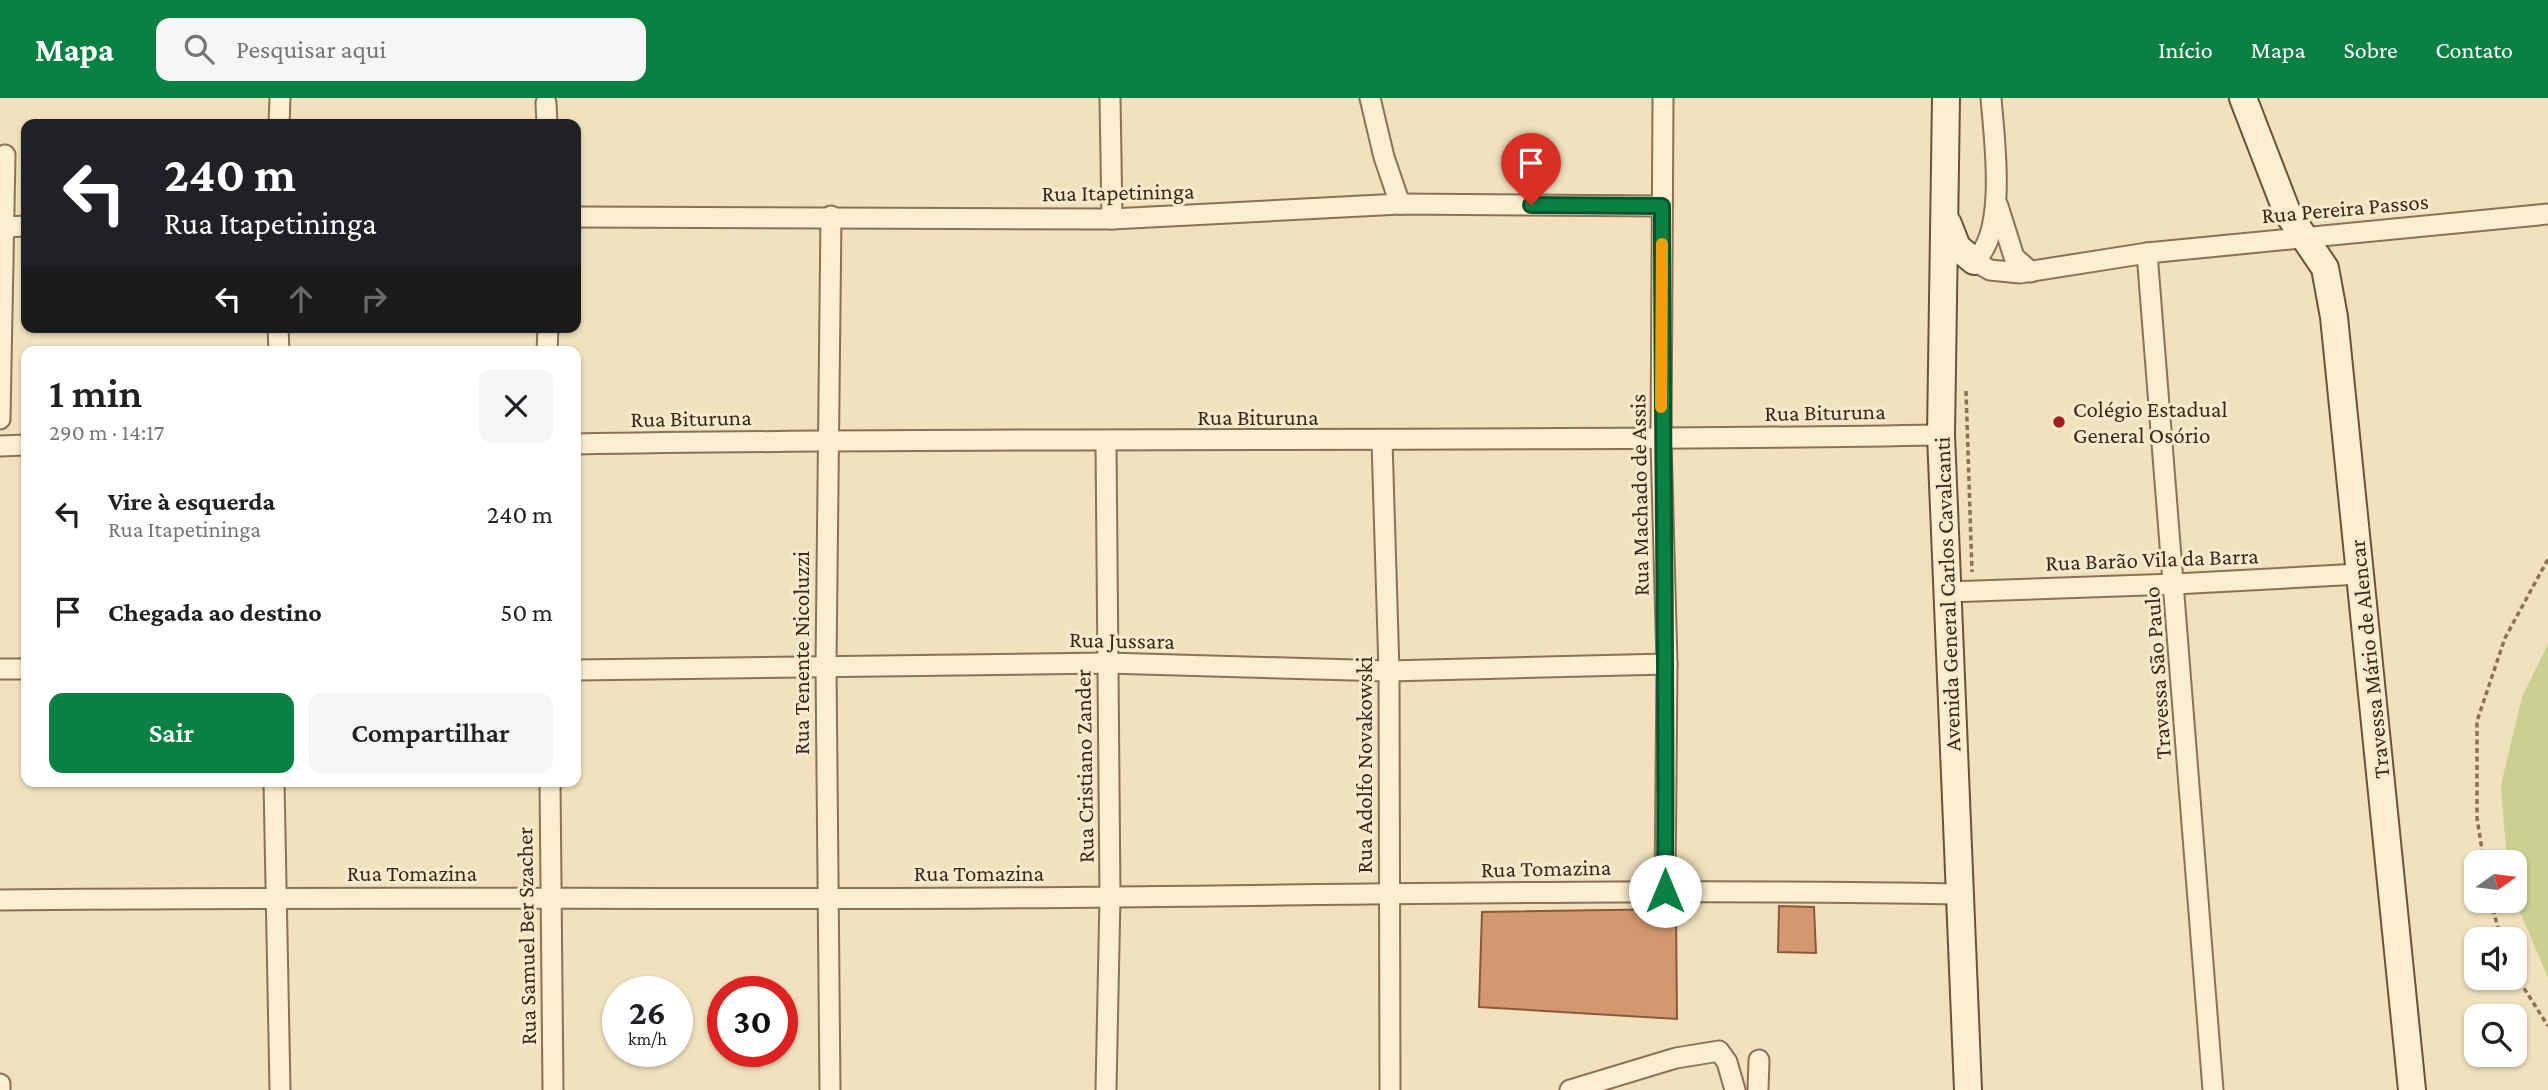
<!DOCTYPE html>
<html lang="pt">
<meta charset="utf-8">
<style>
:root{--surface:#fff;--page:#f6f6f6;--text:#202124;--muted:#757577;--accent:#0b8043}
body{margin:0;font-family:"Crimson Pro",serif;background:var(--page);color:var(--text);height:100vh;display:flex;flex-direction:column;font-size:26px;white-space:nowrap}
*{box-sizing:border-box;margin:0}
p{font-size:23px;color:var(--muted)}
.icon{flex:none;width:38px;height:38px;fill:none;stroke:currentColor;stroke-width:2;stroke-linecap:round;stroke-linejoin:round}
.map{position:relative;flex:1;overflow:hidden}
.drawer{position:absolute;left:21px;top:248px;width:560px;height:441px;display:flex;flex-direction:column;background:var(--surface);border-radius:14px;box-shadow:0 2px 5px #0004}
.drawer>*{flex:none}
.hud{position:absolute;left:21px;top:21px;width:560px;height:214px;border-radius:14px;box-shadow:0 2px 5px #0004;background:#202124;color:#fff;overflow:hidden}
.needle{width:46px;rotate:76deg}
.buttons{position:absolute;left:2464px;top:752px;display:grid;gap:14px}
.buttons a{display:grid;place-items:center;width:63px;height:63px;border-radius:14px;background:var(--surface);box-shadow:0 2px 5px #0004;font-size:35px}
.speed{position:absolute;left:602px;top:878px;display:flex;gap:14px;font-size:35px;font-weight:700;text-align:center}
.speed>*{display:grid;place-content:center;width:91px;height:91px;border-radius:50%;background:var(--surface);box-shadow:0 2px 5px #0004;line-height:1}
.speed small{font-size:18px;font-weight:400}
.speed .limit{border:10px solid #d22;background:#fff;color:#111}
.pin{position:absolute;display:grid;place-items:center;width:60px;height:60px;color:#fff;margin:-72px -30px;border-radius:50% 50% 50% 0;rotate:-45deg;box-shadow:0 0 7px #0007}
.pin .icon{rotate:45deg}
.me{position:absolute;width:77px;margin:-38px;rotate:0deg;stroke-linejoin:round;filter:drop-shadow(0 0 5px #0008)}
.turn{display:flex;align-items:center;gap:24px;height:147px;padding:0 28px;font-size:32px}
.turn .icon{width:91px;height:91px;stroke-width:2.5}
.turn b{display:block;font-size:49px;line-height:60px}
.lanes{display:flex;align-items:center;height:66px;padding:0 28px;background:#0003;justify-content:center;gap:35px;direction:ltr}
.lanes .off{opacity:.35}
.round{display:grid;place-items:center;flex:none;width:74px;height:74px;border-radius:14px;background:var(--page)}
.headline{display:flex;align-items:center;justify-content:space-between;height:119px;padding:0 28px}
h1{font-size:42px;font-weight:600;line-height:52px}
.cta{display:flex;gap:14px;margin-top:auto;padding:14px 28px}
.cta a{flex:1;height:80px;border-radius:14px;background:var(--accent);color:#fff;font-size:28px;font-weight:600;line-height:80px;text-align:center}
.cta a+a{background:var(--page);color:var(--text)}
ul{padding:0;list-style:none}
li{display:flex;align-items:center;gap:21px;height:98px;padding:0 28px}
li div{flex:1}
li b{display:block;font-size:26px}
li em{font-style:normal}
header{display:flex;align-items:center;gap:42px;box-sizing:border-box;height:98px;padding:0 35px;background:var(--accent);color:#fff}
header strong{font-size:33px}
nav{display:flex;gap:38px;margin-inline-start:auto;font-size:24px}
.search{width:490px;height:63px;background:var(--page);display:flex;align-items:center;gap:18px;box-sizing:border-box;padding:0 24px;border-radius:14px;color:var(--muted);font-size:26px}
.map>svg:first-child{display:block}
</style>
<header>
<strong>Mapa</strong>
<div class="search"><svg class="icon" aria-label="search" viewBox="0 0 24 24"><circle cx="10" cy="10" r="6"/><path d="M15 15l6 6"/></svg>Pesquisar aqui</div>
<nav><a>Início</a><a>Mapa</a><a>Sobre</a><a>Contato</a></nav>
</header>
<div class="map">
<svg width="2548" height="992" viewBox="0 0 2548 992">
<rect width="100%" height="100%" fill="#f1e1bd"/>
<path fill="#c9d090" d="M2548,546V880L2515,802V765H2507L2501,687L2522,599Z"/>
<g fill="#d3986f" stroke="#8c5938" stroke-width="2">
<path d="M1779,808L1814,809L1816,855L1778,854Z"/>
<path d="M1676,811L1677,921L1479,909L1482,814Z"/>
</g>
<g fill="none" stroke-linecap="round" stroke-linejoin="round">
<defs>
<g id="street">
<path d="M1110,0L1112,121"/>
<path d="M1370,0L1384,59L1400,106"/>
<path d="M1663,0L1661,342L1667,566L1665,793"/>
<path d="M1991,0C1994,40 2008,135 1974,163L1990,172L2020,175L2147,155L2548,116"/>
<path d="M546,5L547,26"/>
<path d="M279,26L280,0"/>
<path d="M1998,108L2014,159L2031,174"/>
<path d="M576,119L1112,121L1400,106L1662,108"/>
<path d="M6,129L26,128"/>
<path d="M2147,155L2213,992"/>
<path d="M278,229L279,254"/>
<path d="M547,254L548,229"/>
<path d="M0,321L5,57"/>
<path d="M1382,343L1389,573L1390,992"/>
<path d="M1106,344L1110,799L1106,992"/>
<path d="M576,346C1031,338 1486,345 1941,337"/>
<path d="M0,348L26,347"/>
<path d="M1947,494L2175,486L2360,476"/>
<path d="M0,571H26"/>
<path d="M576,572L1107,565L1389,573L1667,566"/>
<path d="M274,684L280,992"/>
<path d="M550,684L553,992"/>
<path d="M0,802C331,798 663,802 994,800C1315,798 1637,790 1958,796"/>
<path d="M0,986V992"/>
<path d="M830,992L826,567L831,118"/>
<path d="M1570,992L1676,960L1719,953L1727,964L1735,992"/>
<path d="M1758,992L1759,962"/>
</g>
<g id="secondary">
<path d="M1946,0L1941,337L1968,992"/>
<path d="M2243,0L2287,114L2325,170L2334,219L2412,992"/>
<path d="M1948,126L1957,149L1974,163"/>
</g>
</defs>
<use href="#street" stroke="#8b7155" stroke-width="23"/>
<use href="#secondary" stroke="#6c5238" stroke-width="30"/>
<g stroke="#8b7155" stroke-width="3.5" stroke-dasharray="5 3.5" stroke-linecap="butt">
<path d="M1966,293L1972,474"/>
<path d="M2484,765L2477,720V623L2505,540L2548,461"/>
<path d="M2491,803L2501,842"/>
<path d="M2515,876L2548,928"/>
</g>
<use href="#street" stroke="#fceed1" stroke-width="19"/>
<use href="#secondary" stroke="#fceed1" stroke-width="26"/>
</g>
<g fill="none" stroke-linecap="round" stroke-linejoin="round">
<defs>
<path id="route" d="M1531,107L1662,108C1662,336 1667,564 1665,793"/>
</defs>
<use href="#route" stroke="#07532c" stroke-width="18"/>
<use href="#route" stroke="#0b8043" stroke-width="12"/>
<path stroke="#f59e0b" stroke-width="12" d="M1661,309L1662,146"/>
</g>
<circle fill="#9f2022" stroke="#f8ebcd" stroke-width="2.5" cx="2059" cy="324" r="7"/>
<g text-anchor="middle" stroke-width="6" stroke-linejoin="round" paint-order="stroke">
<g font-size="23" fill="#39291b" stroke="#f8ebcd">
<text transform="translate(1118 94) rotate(-1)" y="8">Rua Itapetininga</text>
<text transform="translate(2345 110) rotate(-5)" y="8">Rua Pereira Passos</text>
<text transform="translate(1825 314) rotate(-1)" y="8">Rua Bituruna</text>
<text x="1258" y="327">Rua Bituruna</text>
<text transform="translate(691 320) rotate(-1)" y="8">Rua Bituruna</text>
<text transform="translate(1639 397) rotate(-91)" y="8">Rua Machado de Assis</text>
<text transform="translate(2152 461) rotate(-2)" y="8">Rua Barão Vila da Barra</text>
<text transform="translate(1947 496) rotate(-92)" y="8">Avenida General Carlos Cavalcanti</text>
<text transform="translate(1122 542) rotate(1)" y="8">Rua Jussara</text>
<text transform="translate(801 555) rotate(-90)" y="8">Rua Tenente Nicoluzzi</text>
<text transform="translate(2369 561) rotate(-96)" y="8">Travessa Mário de Alencar</text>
<text transform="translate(2157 575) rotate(-94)" y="8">Travessa São Paulo</text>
<text transform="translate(1364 667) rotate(-90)" y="8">Rua Adolfo Novakowski</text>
<text transform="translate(1084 668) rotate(-91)" y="8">Rua Cristiano Zander</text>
<text transform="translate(1546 770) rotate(-1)" y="8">Rua Tomazina</text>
<text x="412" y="783">Rua Tomazina</text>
<text x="979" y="783">Rua Tomazina</text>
<text transform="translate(526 838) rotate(-91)" y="8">Rua Samuel Ber Szacher</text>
</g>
<g font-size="23" fill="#39291b" stroke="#f8ebcd" text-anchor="start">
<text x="2073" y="319">Colégio Estadual<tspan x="2073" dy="26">General Osório</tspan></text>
</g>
</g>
</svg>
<div class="buttons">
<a><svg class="needle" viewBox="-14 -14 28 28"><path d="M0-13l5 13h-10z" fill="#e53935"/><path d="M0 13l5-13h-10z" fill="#757577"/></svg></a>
<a><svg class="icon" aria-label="sound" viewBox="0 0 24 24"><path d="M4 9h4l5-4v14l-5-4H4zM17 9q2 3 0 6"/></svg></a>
<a><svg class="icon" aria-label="search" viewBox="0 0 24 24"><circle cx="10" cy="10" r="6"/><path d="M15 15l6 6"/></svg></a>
</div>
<div class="speed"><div>26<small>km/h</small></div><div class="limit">30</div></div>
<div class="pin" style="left:1531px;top:107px;background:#d93025"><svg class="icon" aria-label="arrive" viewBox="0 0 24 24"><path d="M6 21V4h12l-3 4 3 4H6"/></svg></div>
<svg class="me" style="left:1665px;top:793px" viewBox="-20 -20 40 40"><circle r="19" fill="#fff"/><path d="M0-13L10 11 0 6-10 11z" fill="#0b8043"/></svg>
<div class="hud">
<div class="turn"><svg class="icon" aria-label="left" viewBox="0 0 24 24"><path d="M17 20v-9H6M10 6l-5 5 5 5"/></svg><div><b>240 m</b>Rua Itapetininga</div></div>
<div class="lanes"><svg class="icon" aria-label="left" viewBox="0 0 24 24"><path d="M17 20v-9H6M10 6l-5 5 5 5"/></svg><svg class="icon off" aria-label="ahead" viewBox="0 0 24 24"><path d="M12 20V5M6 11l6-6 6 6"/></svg><svg class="icon off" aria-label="right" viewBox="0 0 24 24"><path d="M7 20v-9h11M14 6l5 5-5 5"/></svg></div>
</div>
<section class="drawer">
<div class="headline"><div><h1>1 min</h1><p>290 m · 14:17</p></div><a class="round"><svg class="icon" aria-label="close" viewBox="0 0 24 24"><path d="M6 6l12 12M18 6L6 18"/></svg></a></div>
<ul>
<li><svg class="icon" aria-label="left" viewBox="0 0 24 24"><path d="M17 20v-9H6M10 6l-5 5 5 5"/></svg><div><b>Vire à esquerda</b><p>Rua Itapetininga</p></div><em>240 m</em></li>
<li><svg class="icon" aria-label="arrive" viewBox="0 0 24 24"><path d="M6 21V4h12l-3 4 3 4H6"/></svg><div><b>Chegada ao destino</b></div><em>50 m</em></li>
</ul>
<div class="cta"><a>Sair</a><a>Compartilhar</a></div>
</section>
</div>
